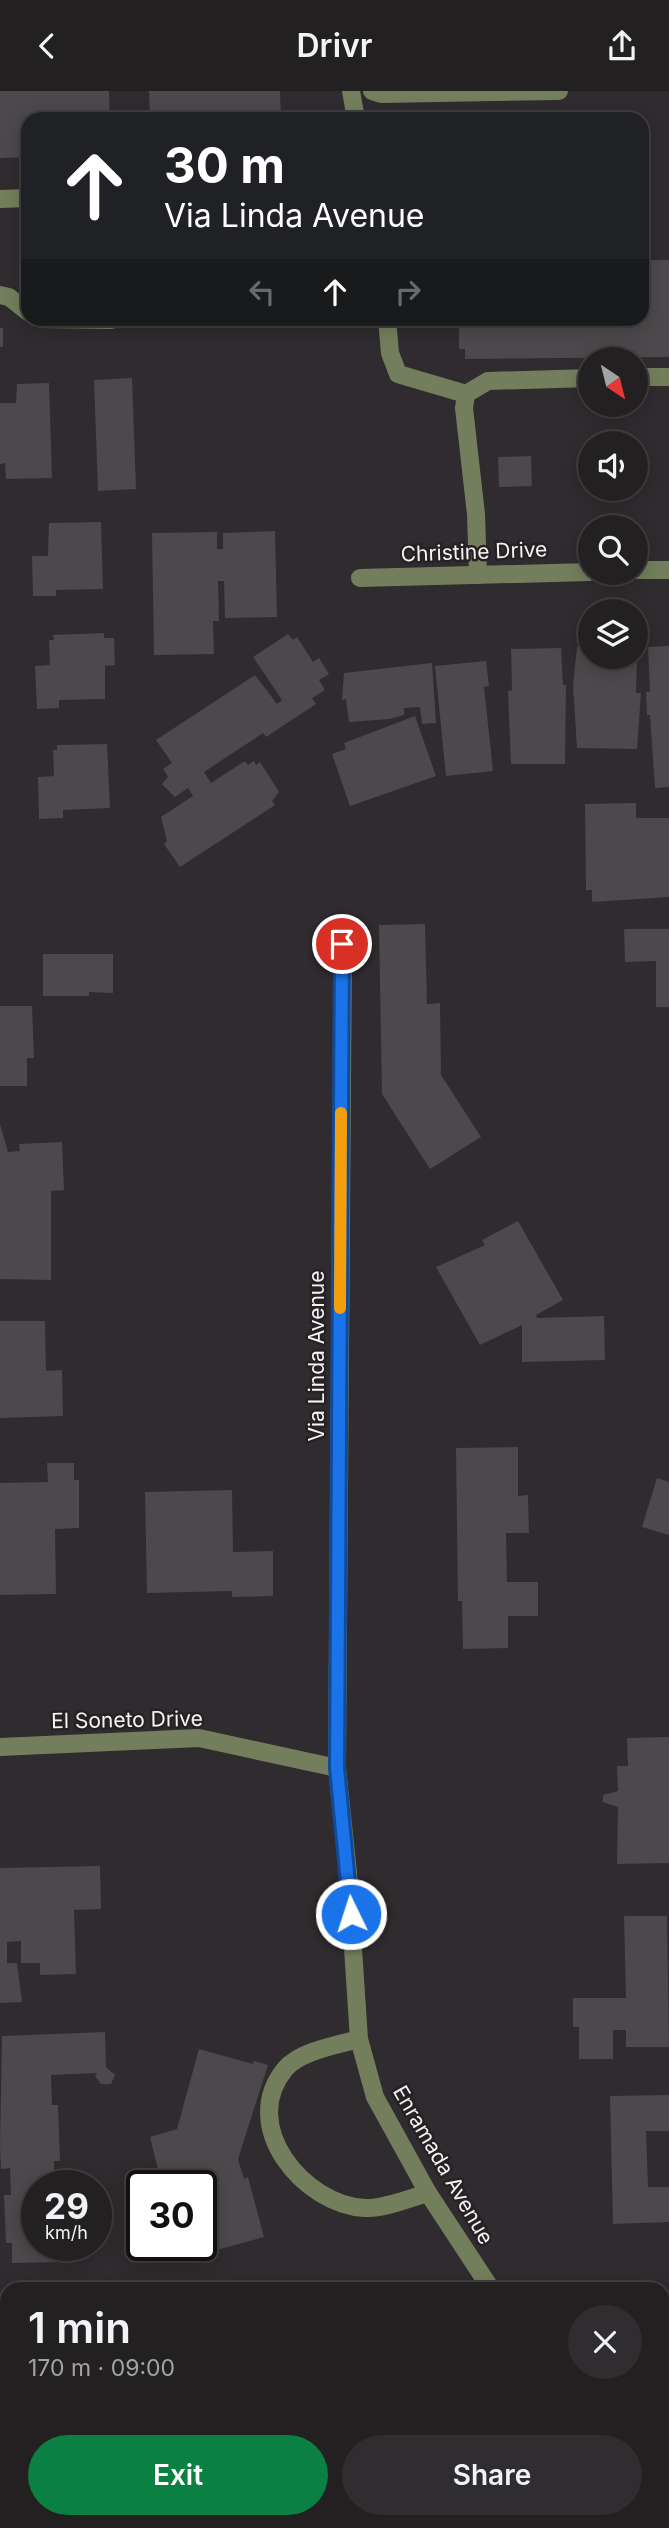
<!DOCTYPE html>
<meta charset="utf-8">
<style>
:root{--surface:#232022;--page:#2f2d2f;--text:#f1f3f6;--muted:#a3a3a5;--line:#403e40;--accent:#0b8043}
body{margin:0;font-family:Inter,sans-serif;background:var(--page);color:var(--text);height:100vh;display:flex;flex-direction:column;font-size:26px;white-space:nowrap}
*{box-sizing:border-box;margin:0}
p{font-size:23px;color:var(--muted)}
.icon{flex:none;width:38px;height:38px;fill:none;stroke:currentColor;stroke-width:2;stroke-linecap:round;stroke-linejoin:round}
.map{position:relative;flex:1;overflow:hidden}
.panel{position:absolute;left:0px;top:2191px;width:670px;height:247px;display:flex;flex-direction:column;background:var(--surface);border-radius:21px 21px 0 0;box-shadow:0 4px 18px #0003,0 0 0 2px var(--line)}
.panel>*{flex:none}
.top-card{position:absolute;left:21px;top:21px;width:628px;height:214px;border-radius:21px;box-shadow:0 4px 18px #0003,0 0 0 2px var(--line);background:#202124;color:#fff;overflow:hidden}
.needle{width:46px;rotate:145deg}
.fabs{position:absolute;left:578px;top:256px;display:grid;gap:14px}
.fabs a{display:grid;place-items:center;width:70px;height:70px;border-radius:50%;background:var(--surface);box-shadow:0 4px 18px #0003,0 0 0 2px var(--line);font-size:35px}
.speed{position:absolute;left:21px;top:2079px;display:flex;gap:14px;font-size:35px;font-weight:700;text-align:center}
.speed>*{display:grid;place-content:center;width:91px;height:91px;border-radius:50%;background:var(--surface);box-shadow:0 4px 18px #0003,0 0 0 2px var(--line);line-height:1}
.speed small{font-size:18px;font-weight:400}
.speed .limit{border:4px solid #111;border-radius:10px;background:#fff;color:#111}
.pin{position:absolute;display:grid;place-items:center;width:60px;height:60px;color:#fff;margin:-30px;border:4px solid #fff;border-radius:50%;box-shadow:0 2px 7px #0007}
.me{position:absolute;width:77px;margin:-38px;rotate:356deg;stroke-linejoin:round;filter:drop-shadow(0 0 5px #0008)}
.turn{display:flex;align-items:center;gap:24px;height:147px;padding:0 28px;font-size:32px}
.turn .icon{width:91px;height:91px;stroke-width:2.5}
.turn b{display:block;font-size:49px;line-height:60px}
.lanes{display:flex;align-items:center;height:66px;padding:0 28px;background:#0003;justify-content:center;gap:35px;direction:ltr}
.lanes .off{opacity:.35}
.round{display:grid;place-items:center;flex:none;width:74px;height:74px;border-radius:37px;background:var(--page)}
.summary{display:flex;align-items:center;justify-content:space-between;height:119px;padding:0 28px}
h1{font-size:42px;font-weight:600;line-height:52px}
.button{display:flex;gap:14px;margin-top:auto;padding:14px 28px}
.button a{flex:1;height:80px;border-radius:42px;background:var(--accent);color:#fff;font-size:28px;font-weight:600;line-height:80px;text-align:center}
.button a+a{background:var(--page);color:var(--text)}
header{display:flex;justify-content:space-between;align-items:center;height:91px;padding:0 28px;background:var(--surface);font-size:32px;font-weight:600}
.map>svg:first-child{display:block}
</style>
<header><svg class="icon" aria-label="back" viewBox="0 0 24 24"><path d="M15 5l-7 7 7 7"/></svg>Drivr<svg class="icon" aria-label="share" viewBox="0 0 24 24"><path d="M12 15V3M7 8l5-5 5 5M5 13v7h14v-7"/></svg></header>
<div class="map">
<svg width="669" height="2437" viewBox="0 0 669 2437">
<rect width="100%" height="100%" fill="#2f2b2e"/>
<g fill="#4c484b">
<path d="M0,0H109L110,28H28V66L0,67Z"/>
<path d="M149,0H280L281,28H150Z"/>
<path d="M642,169H669V266L465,268V258H459V228H642Z"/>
<rect x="0" y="237" width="3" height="19"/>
<path d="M132,287L136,398L98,400L94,289Z"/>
<path d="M49,292L52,387L6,388L5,372L0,373V312H16L17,293Z"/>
<path d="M531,365L532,395L499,396L498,366Z"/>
<path d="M588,369H590V398H586Z"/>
<path d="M101,431L103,498L56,499V505H33L32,465H48L49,432Z"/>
<path d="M275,440L277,526L225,527L224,490H218L219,530H213L214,563L154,564L152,442L217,441V458H223V442Z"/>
<path d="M104,542V547H114L115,574L105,575V608L59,609V617L37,618L35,575L50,574L49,549H54L53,544Z"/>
<path d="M288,543L293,549L297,546L313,571L319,567L329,583L319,589L325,599L312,607L316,613L266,646L263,642L204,681L211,692L245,670L248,674L254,670L256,674L260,671L279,701L272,710L275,714L180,776L164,753L167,750L161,726L193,705L188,697L175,706L162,693L168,686L163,678L172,672L156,649L255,584L277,613L282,609L253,566Z"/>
<path d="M669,555V696L655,697L650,624H647L646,601H650L648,556Z"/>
<path d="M577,556L590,557V565L637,568L636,602H641L637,658L577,657L573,594Z"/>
<path d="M561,557L563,594H566L565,673H511L508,600L512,599L511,558Z"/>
<path d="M486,570L489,595L484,596L493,680L446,685L435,575Z"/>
<path d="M432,572L436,632L422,633L420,616L404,617V624L390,628L349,631L346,608L342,609L344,582Z"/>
<path d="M415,625L436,685L350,715L332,663L346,658L344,652Z"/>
<path d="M107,653L110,717L63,719V727L39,728L38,686L54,685L53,659H57V654Z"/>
<path d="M636,712V727H669V806L592,811V799H586L585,713Z"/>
<path d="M425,833L427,913L440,912L441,984L481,1046L430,1078L382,1003L379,834Z"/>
<path d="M624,838H669V916H656V870L625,871Z"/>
<path d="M43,863H113V902L89,901V905H43Z"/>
<path d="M0,915H32L34,967H27V995H0Z"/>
<path d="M0,1033L8,1061L20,1060L19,1053L62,1051L64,1099L51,1100V1189L0,1188Z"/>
<path d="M518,1130L563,1209L536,1224L537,1227L604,1225L605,1269L522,1271V1234L480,1254L436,1176L485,1154L482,1149Z"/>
<path d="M0,1230H45L46,1280L62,1279L63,1325L0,1327Z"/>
<path d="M518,1356V1405L528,1404L529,1442H506L507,1491H538V1525H508V1557L463,1558L462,1510H458L456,1357Z"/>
<path d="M47,1372H74V1389H79V1437L55,1438L56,1503L0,1504V1392L48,1391Z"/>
<path d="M657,1387L669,1391V1444L642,1436Z"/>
<path d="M232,1399L233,1461L273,1460V1505L232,1506V1500L147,1502L145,1401Z"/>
<path d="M669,1646V1772L617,1773L618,1716L603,1711V1704L618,1700L617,1675H628L627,1647Z"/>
<path d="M100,1775L101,1818L74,1819L76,1883L40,1884V1872H21V1850L7,1851V1872H17L22,1911L0,1912V1777Z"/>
<path d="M624,1825H667L669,1956H626V1939H613V1968H579V1936H573V1907H626Z"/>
<path d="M105,1941L106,1976L115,1984L111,1993H101L95,1985L97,1982L51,1984L52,2014H58L60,2070H54V2080H59L60,2095H37V2154H57L58,2171L12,2172V2152H6L4,2104H11L10,2077L1,2078L0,2055L2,1945Z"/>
<path d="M199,1958L253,1973L254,1970L268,1974L238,2068L244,2088L248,2086L264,2146L191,2166L188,2154H201V2095H162L150,2046L177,2038Z"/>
<path d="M669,2004V2040H646L648,2096H669V2131L613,2133L610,2005Z"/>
<path d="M0,2218H7V2283L0,2284Z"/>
<path d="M31,2431H82V2437H32Z"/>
<path d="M314,2431H355V2433L318,2436Z"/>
</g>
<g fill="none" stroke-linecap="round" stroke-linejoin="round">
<g stroke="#737f5c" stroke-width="18">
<path d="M351,0L356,28"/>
<path d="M372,0L381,3L559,0"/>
<path d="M0,108L28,107"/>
<path d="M0,204L9,206L28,221"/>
<path d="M42,228L111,229"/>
<path d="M387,228L390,262L398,283L466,303"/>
<path d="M635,286H669"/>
<path d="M635,479H669"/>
<path d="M478,484L476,423L464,317L466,303L488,290L590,287"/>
<path d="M360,487L590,481"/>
<path d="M343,853L337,1677L348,1782L359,1948L375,2006L428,2102L491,2198"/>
<path d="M0,1656L199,1647L337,1677"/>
<path d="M359,1948C337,1954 300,1960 285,1978C238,2035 304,2114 365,2117C384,2118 410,2107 428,2102"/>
<path d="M663,2367L669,2370"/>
</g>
</g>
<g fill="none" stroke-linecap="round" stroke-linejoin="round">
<defs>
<path id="route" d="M342,853L337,1677L351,1823"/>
</defs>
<use href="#route" stroke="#114b97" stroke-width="18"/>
<use href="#route" stroke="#1a73e8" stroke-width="12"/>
<path stroke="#f59e0b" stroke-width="12" d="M340,1217L341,1022"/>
</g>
<g text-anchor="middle" stroke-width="5" stroke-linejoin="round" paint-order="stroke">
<g font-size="21" fill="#f6f3f5" stroke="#252124">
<text transform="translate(474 461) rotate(-2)" y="7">Christine Drive</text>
<text transform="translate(317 1265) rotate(-90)" y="7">Via Linda Avenue</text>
<text transform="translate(127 1629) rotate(-1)" y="7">El Soneto Drive</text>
<text transform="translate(443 2074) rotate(60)" y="7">Enramada Avenue</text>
</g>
</g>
</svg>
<div class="fabs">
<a><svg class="needle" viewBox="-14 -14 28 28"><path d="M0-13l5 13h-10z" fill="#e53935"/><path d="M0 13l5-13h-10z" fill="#a3a3a5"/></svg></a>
<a><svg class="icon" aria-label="sound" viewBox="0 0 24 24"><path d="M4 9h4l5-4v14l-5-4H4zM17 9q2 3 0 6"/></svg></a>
<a><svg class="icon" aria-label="search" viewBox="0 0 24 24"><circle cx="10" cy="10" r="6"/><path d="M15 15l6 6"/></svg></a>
<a><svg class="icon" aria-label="layers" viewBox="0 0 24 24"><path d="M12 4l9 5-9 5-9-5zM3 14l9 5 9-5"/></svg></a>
</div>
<div class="speed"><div>29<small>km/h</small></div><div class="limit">30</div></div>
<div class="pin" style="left:342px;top:853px;background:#d93025"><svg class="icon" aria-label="arrive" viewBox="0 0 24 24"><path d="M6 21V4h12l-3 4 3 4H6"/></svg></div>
<svg class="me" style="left:351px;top:1823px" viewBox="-20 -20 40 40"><circle r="17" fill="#1a73e8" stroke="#fff" stroke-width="3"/><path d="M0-11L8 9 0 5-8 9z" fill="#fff"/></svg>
<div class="top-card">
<div class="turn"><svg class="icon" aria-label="ahead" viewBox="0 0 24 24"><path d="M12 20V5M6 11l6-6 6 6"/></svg><div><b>30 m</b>Via Linda Avenue</div></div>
<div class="lanes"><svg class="icon off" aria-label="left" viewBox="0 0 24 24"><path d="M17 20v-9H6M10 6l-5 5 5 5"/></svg><svg class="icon" aria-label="ahead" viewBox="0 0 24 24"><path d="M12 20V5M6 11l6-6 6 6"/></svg><svg class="icon off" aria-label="right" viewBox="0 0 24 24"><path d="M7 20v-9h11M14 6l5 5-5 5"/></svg></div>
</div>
<section class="panel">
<div class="summary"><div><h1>1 min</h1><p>170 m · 09:00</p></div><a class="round"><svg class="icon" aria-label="close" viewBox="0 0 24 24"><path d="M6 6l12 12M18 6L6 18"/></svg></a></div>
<div class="button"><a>Exit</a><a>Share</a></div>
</section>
</div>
